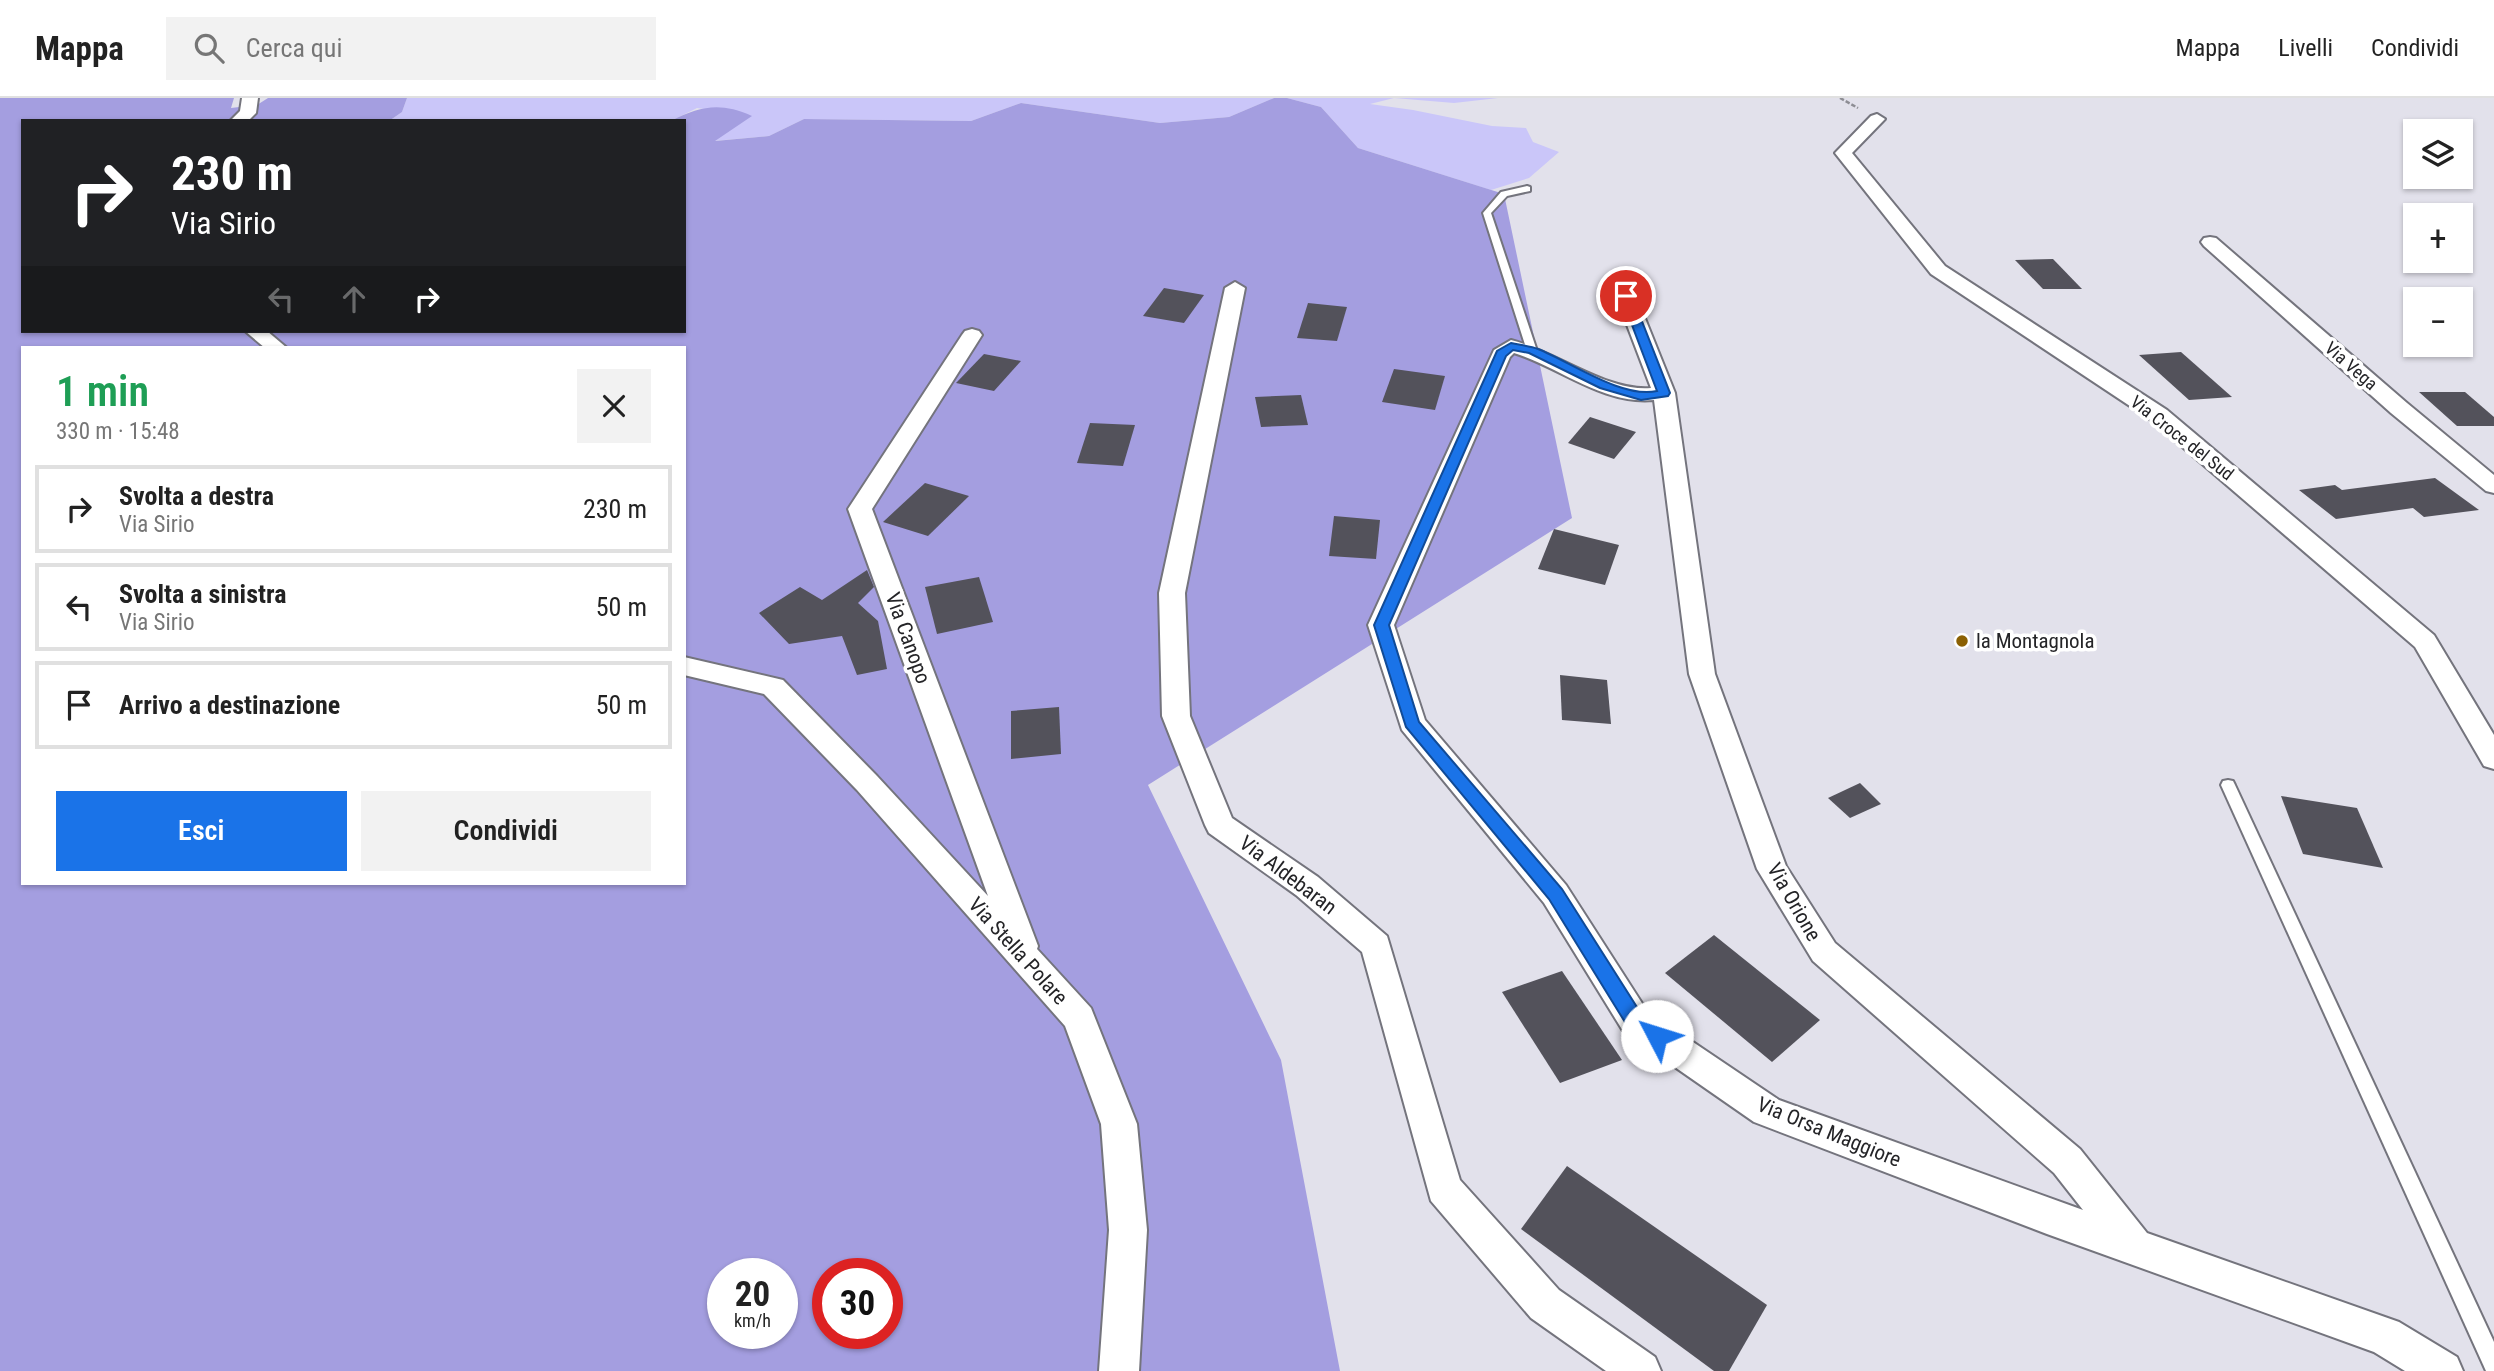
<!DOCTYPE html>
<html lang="it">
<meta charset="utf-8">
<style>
:root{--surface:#fff;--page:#f2f2f2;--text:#222;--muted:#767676;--line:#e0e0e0;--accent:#1a73e8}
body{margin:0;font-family:"Roboto Condensed",sans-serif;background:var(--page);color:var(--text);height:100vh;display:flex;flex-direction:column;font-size:26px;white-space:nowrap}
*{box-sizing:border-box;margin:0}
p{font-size:23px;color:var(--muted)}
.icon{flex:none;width:38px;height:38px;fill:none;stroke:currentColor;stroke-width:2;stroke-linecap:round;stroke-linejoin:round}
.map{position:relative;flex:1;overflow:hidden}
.details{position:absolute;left:21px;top:248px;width:665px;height:539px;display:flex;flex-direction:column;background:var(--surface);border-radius:0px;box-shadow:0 2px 5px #0004}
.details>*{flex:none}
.hud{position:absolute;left:21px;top:21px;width:665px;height:214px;border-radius:0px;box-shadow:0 2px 5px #0004;background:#202124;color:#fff;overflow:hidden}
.fabs{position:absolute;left:2403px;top:21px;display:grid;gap:14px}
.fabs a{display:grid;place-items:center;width:70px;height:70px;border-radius:0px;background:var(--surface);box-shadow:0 2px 5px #0004;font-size:35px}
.speed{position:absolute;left:707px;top:1160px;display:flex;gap:14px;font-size:35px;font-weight:700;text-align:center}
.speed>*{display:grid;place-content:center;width:91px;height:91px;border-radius:50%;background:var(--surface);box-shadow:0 2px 5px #0004;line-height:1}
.speed small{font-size:18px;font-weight:400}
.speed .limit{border:10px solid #d22;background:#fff;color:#111}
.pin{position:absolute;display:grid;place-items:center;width:60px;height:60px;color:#fff;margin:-30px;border:4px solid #fff;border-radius:50%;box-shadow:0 2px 7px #0007}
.me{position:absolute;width:77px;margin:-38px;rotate:310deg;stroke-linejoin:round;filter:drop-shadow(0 0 5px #0008)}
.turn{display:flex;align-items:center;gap:24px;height:147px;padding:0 35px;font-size:32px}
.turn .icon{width:91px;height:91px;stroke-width:2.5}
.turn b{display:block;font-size:49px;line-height:60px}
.lanes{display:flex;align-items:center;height:66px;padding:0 35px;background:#0003;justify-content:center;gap:35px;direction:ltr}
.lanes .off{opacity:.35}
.round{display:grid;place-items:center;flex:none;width:74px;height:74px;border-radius:0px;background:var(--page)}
.overview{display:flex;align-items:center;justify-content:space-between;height:119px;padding:0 35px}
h1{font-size:42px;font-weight:600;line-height:52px;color:#1e9e55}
.action{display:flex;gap:14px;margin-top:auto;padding:14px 35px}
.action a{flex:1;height:80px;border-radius:0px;background:var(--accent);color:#fff;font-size:28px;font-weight:600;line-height:80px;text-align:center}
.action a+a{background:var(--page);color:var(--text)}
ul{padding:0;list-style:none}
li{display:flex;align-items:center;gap:21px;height:88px;margin:0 14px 10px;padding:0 21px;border:4px solid var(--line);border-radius:0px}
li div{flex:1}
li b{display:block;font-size:26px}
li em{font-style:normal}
header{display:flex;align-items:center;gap:42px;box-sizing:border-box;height:98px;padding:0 35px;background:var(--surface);border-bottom:2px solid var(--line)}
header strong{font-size:33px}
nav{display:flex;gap:38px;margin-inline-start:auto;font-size:24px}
.search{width:490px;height:63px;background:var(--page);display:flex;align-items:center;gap:18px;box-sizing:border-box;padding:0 24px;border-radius:0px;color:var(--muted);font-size:26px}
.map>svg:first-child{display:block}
</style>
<header>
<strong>Mappa</strong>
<div class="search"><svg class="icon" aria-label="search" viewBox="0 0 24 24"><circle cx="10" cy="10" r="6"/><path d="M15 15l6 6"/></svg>Cerca qui</div>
<nav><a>Mappa</a><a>Livelli</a><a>Condividi</a></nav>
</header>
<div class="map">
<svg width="2494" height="1273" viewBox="0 0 2494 1273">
<rect width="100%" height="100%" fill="#e2e1eb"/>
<g fill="#cac6f9">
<path d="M407,0H1274L1229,19L1160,25L1021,5L971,23L804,21L769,38L713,43L751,18L697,10L671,23H389L402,14Z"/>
<path d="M1287,0H1498L1454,5L1394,0L1370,6L1413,12L1492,28L1526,30L1533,44L1559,54L1529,80L1491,92L1358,50L1321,9Z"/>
</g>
<path fill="#a49ee0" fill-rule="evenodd" d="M0,0H234L231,10L257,7L268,0H407L402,14L389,23H23V233H684V23H671C701,8 720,4 752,18L715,43L769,38L804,21L971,23L1021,5L1160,25L1229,19L1274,0H1287L1321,9L1358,50L1504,96L1572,420L1148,687L1281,962L1340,1273H0ZM23,250H684V786H23ZM723,1176H782V1236H723ZM828,1176H887V1236H828Z"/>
<g fill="#53525b">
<path d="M2053,161L2082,191H2043L2015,162Z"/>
<path d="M1164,190L1204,197L1184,225L1143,218Z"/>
<path d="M1308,205L1347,209L1337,243L1297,240Z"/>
<path d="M2181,254L2232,299L2189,302L2139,257Z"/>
<path d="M984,256L1021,263L994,293L956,285Z"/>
<path d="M1394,271L1445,278L1435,312L1382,304Z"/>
<path d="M2419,294H2465L2494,319V328H2457Z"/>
<path d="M1301,297L1308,327L1261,329L1255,299Z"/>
<path d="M1590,319L1636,334L1614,361L1568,345Z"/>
<path d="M1090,325L1135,327L1123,368L1077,365Z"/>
<path d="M2435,380L2479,412L2424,419L2413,410L2336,421L2299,392L2335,387L2342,392Z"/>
<path d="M925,385L969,398L928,438L883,424Z"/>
<path d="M1334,418L1380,422L1376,461L1329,458Z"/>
<path d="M1554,431L1619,447L1605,487L1538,471Z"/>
<path d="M867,472L874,489L858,505L878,523L887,571L857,577L842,538L789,546L759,515L800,489L822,502Z"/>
<path d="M979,479L993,524L937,536L925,489Z"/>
<path d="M1560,577L1607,582L1611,626L1562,622Z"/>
<path d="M1059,609L1061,656L1011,661V613Z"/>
<path d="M1860,685L1881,706L1850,720L1828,700Z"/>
<path d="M2281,698L2357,710L2383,770L2303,756Z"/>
<path d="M1714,837L1820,922L1772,964L1665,875Z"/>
<path d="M1562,873L1622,962L1560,985L1502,894Z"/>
<path d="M1567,1068L1767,1207L1729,1273H1714L1521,1131Z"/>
</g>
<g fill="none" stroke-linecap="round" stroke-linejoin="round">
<defs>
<g id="service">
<path d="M1527,88L1530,89V93L1507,98L1491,115L1537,253L1532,256L1527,253L1483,115L1501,94Z"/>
<path d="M2228,682L2233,683L2235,687L2494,1244V1273H2486L2221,687L2223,683Z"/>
</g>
<g id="minor">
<path d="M242,0H258L256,15L248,23H230L240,13Z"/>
<path d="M1877,16L1885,21L1852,55L1945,168L2167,312L2434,537L2494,637V671L2484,668L2415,549L2151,322L1931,176L1835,55L1871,18Z"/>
<path d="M2210,139L2216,140L2407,305L2494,377V395L2486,393L2391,315L2204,148L2201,144L2204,140Z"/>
<path d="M1235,184L1245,190L1185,495L1190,618L1232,720L1318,779L1387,838L1460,1082L1559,1192L1655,1259L1661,1273H1606L1531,1220L1431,1103L1362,854L1296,797L1209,735L1205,727L1162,618L1159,495L1225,190Z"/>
<path d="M1626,192L1636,198L1675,295L1715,576L1786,768L1835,845L2080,1051L2147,1135L2399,1224L2457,1259L2463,1273H2405L2374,1254L2047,1136L1754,1024L1623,933L1544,805L1402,632L1368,527L1494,252L1511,242C1555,253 1607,294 1651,290L1616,198ZM1514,255C1561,270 1603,307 1654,302L1689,576L1757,771L1813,863L2054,1075L2083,1112L1779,1002L1647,913L1566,787L1425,622L1394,527L1510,259Z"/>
<path d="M972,231L979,233L982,237L872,411L1038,848L1037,851L1091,910L1137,1026L1147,1132L1139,1273H1099L1109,1132L1101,1026L1065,928L857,692L764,596L684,577V559L783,582L877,678L988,798L848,411L962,237L965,233Z"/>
<path d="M245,233H267L287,250H265Z"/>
</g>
</defs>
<use href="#service" stroke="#74747d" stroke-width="4"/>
<use href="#minor" stroke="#74747d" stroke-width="4"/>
<path stroke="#8d8d94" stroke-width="2.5" stroke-dasharray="4.5 2" stroke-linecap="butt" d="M1840,0L1858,10"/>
<use href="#service" fill="#fff" fill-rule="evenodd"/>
<use href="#minor" fill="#fff" fill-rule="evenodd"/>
</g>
<path fill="#1a73e8" stroke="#114b97" stroke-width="2" d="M1626,194L1632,198L1670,295L1668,298L1641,302L1600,290L1529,255L1513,252L1506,258L1389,527L1419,624L1562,791L1642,917L1664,932L1667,938L1664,944L1657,946L1628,929L1549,801L1406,629L1374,527L1497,253L1511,245C1520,247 1530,248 1538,251C1571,264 1622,301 1657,293L1621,198Z"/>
<circle fill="#8b6003" stroke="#fff" stroke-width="2.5" cx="1962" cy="543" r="7"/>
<g text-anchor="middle" stroke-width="7" stroke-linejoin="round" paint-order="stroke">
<g font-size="18" fill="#242427" stroke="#fff">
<text transform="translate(2351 268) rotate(41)" y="6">Via Vega</text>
<text transform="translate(2182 340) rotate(38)" y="6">Via Croce del Sud</text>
</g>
<g font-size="21" fill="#242427" stroke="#fff">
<text transform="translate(908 540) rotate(70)" y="7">Via Canopo</text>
<text transform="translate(1288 777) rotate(37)" y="7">Via Aldebaran</text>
<text transform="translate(1794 804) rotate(60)" y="7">Via Orione</text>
<text transform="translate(1018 853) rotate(48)" y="7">Via Stella Polare</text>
<text transform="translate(1829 1034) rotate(22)" y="7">Via Orsa Maggiore</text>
</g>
<g font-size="21" fill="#242427" stroke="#fff" text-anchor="start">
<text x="1976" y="550">la Montagnola</text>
</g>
</g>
</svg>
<div class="fabs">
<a><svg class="icon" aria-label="layers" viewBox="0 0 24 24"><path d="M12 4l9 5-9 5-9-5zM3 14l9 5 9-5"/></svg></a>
<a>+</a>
<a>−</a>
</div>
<div class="speed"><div>20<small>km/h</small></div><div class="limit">30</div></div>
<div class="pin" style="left:1626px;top:198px;background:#d93025"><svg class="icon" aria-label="arrive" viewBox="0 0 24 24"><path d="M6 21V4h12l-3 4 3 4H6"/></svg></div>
<svg class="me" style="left:1657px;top:938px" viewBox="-20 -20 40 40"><circle r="19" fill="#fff"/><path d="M0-13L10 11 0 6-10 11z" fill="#1a73e8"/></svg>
<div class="hud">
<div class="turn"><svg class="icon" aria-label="right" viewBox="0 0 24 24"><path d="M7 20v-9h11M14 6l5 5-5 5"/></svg><div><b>230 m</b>Via Sirio</div></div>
<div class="lanes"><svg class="icon off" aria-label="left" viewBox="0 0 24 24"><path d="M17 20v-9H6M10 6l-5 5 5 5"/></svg><svg class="icon off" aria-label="ahead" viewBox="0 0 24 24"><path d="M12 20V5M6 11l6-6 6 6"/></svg><svg class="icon" aria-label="right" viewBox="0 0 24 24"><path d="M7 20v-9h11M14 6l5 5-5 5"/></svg></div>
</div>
<section class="details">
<div class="overview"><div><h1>1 min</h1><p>330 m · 15:48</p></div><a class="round"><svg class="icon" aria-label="close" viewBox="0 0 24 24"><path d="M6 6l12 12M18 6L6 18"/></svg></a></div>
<ul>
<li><svg class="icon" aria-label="right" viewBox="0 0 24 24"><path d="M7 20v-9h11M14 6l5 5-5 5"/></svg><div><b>Svolta a destra</b><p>Via Sirio</p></div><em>230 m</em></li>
<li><svg class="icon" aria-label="left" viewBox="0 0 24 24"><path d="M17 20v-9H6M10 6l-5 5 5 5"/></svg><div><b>Svolta a sinistra</b><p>Via Sirio</p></div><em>50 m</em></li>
<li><svg class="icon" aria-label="arrive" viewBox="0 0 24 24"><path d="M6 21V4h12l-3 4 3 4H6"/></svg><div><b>Arrivo a destinazione</b></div><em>50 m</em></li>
</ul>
<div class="action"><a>Esci</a><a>Condividi</a></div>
</section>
</div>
